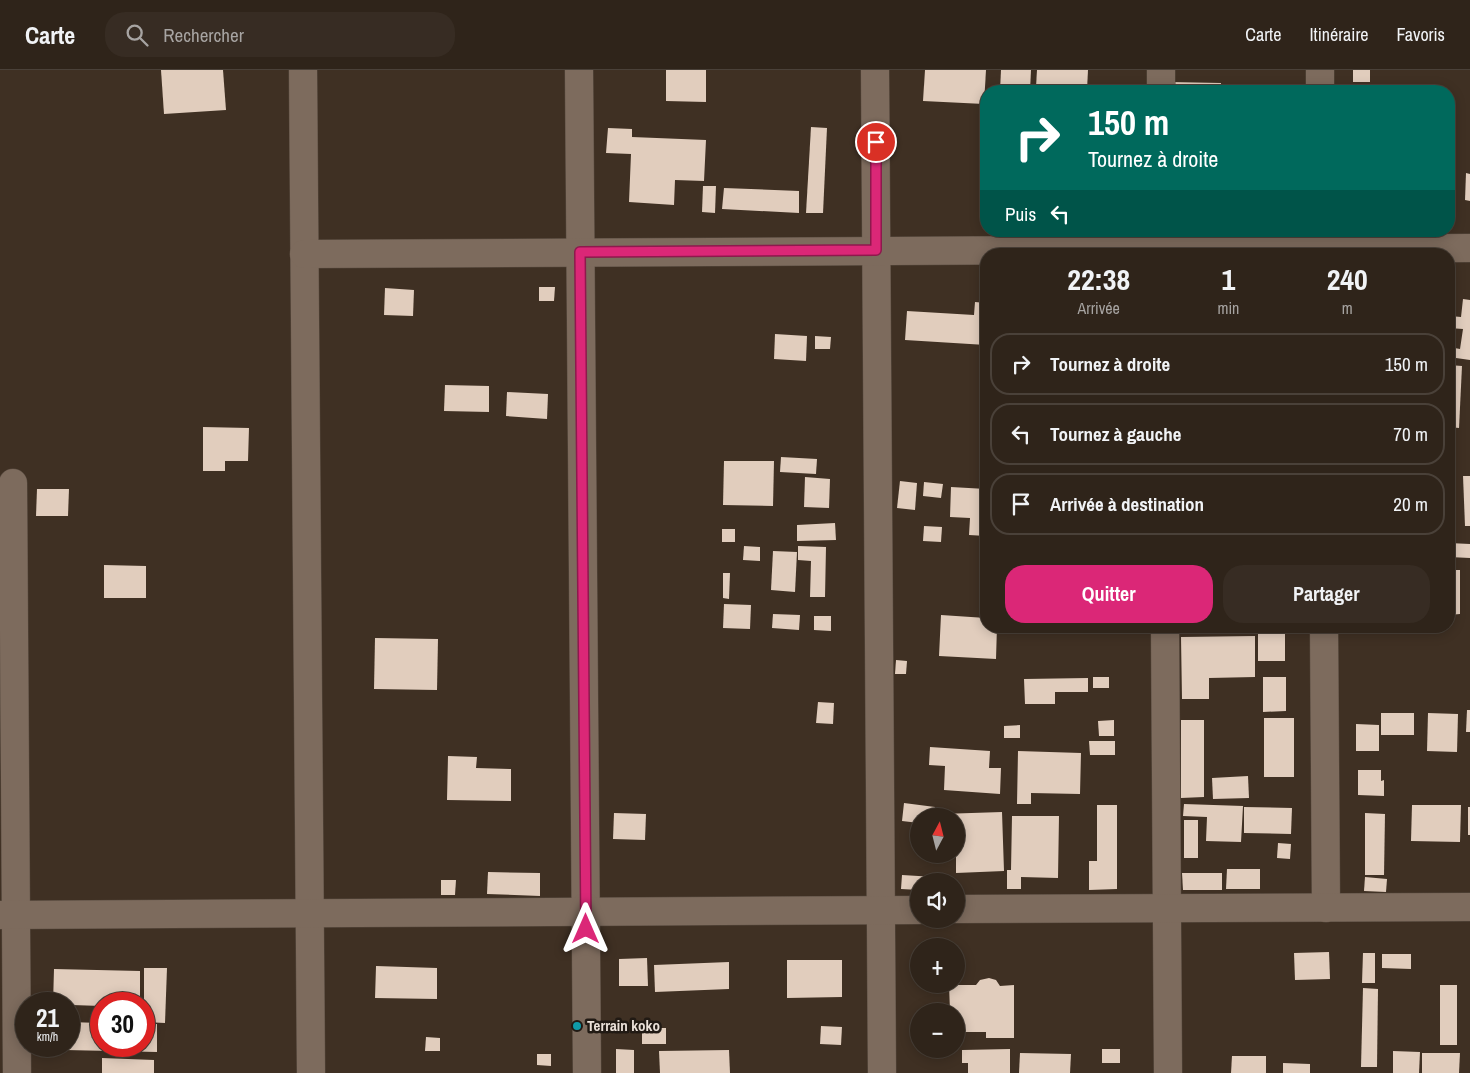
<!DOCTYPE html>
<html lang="fr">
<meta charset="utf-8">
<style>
:root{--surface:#2f241a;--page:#372c23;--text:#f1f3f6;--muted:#a7a4a2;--line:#4a4139;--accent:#db2777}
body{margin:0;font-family:"Archivo Narrow",sans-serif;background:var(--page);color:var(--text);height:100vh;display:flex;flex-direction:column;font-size:19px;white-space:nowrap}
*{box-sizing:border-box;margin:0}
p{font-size:16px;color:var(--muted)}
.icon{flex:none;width:28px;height:28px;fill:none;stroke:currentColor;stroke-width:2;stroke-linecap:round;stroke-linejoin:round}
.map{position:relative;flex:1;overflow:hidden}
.drawer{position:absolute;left:980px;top:178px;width:475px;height:385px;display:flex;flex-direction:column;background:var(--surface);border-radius:20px;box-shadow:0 2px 12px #0003,0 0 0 1px var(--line)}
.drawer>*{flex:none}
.top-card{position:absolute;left:980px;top:15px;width:475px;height:152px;border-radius:20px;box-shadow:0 2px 12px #0003,0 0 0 1px var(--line);background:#00695c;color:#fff;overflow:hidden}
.needle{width:32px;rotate:7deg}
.fabs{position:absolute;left:910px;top:738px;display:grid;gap:10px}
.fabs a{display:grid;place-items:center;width:55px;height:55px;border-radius:50%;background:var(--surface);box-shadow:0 2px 12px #0003,0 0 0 1px var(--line);font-size:25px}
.speed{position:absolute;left:15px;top:922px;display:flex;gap:10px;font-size:25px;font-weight:700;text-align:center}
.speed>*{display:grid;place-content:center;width:65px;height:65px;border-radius:50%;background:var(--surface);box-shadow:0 2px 12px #0003,0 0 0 1px var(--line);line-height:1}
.speed small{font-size:12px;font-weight:400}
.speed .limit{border:8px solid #d22;background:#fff;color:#111}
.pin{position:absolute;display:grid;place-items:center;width:42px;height:42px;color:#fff;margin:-21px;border:2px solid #fff;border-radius:50%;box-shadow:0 1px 5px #0007}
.me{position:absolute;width:55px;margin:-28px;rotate:0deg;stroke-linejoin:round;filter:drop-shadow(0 0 4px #0008)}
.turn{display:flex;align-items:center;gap:18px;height:105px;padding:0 25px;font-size:22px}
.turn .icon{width:65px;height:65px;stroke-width:2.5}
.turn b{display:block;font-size:35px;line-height:42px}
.then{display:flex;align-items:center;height:48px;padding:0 25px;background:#0003;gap:10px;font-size:19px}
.eta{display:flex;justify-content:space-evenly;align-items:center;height:85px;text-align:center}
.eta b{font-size:30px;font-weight:700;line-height:35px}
.primary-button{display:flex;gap:10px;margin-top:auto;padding:10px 25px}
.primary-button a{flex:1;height:58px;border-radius:20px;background:var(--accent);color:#fff;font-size:20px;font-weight:700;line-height:58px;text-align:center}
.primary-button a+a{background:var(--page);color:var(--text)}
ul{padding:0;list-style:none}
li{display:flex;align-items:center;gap:15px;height:62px;margin:0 10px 8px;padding:0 15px;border:2px solid var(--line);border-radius:20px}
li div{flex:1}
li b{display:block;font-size:19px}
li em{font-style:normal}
header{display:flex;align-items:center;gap:30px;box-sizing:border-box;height:70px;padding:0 25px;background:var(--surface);border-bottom:1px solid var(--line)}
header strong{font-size:24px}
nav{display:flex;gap:28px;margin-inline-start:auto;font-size:18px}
.search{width:350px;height:45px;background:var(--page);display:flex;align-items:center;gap:12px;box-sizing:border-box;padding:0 18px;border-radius:20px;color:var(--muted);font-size:19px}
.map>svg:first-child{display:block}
</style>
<header>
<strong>Carte</strong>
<div class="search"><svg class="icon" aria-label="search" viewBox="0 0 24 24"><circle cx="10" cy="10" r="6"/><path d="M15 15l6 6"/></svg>Rechercher</div>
<nav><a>Carte</a><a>Itinéraire</a><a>Favoris</a></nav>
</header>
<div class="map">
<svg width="1470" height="1003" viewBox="0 0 1470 1003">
<rect width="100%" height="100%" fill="#3f3023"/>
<g fill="#e1cdbd">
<path d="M161,0H223L226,40L164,44Z"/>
<path d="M666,0H706V32L666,31Z"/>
<path d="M925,0H986L984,34L923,31Z"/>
<path d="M1001,0H1031L1030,21H1000Z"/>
<path d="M1037,0H1088L1087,20L1036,17Z"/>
<rect x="1353" y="0" width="17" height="12"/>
<path d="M1170,12L1221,13V21H1170Z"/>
<path d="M1094,15L1122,17V21H1094Z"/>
<path d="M811,57L827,58L823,143H806Z"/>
<path d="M608,58L632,59V67L706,70L704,111L675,110L674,135L629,132L631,84L606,83Z"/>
<path d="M1466,103L1470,104V131L1465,130Z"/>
<path d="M703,116H716L715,143L702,142Z"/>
<path d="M724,118L799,121V143L722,139Z"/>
<path d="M539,217H555L554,231H539Z"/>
<path d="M385,218L414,220L413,246L384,245Z"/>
<path d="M1463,229L1470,230V290L1449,287V277L1460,279L1463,259L1449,258L1450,246L1461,247Z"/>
<path d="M975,232L986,233V275L905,270L907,241L974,245Z"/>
<path d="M775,264L807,266L806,291L774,289Z"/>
<path d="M815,266L831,267L830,279H815Z"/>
<path d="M1449,295L1462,296L1459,358L1449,357Z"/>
<path d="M445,315L489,316V342L444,341Z"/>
<path d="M507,322L548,324L547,349L506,346Z"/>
<path d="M203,357L249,358L248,391H225V401H203Z"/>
<path d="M781,387L817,389L816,404L780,402Z"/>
<path d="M724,391H774L773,436L723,435Z"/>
<path d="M1463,406H1470V456H1465Z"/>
<path d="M805,407L830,409L829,438L804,437Z"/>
<path d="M900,411L917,413L915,440L897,438Z"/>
<path d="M924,412L943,414L941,428L923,426Z"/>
<path d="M951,417L986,419V466L969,465L970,448L950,447Z"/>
<path d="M37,419H69L68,446H36Z"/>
<path d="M835,453L836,470L797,471V455Z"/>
<path d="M924,456L942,457L941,472L923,471Z"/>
<rect x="722" y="459" width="13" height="13"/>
<path d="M1449,473L1470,474V488L1449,487Z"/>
<path d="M744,476L760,477V491L743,490Z"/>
<path d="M798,476L826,477L825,527H810L811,491L798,490Z"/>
<path d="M773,481L797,482L795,522L771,520Z"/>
<path d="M104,495L146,496V528H104Z"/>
<path d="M1449,500H1460V544L1449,545Z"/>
<path d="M723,503H730L729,529L723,528Z"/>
<path d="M724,534L751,535L750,559L723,558Z"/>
<path d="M773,544L800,545L799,560L772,558Z"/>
<path d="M941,545L986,548V556H997L996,589L939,586Z"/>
<path d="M814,546H831V561L814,560Z"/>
<path d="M1285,558V591H1258V559Z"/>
<path d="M1255,566V607L1209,608V629H1182L1181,567Z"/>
<path d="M375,568L438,569L437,620L374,619Z"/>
<path d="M896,590L907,591L906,604H895Z"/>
<rect x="1093" y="607" width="16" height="11"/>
<path d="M1263,607H1286V641L1263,642Z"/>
<path d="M1088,608V622H1055V634H1025L1024,609Z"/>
<path d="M818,632L834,633L833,654L816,653Z"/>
<path d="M1467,640H1470V662H1466Z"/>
<rect x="1381" y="643" width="33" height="22"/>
<path d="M1428,643L1458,644L1457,682L1427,681Z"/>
<rect x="1264" y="648" width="30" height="59"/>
<path d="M1114,650V666H1099L1098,651Z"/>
<path d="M1181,650H1204V727L1181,728Z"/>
<path d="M1356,654L1379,655V681H1356Z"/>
<path d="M1020,655V668H1004V656Z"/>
<path d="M1089,671H1115V685H1090Z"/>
<path d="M930,677L990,681L989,698H1001L1000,724L944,720L945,696L929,695Z"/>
<path d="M1018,681L1081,683L1080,724L1031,723V734H1017Z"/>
<path d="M448,686L477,687L476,698L511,699V731L447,730Z"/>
<path d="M1358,700H1381V711L1384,710V726L1358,725Z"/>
<path d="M1248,706L1249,728L1213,729L1212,708Z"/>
<path d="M904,733L935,737L934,746H919V753L902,751Z"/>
<path d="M1184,734L1243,736L1241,772L1206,771L1207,747L1183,746Z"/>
<path d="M1097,735H1117V819L1089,820V791H1097Z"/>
<path d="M1412,735H1461L1460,772L1411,771Z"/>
<path d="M1244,737L1292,738L1291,764L1244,763Z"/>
<rect x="1468" y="737" width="2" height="28"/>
<path d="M1002,742L1004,801L956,803V746H941V744Z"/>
<path d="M614,743L646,744L645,770L613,769Z"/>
<path d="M1365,743L1385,744L1384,805H1365Z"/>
<path d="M1012,746H1059L1058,808L1021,807V819H1007V800H1011Z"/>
<rect x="1184" y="750" width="14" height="38"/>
<path d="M1278,773L1291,774L1290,789L1277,788Z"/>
<path d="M1227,799H1260V819H1226Z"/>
<path d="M488,802L540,803V826L487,824Z"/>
<path d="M1182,803H1222V820H1183Z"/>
<path d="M902,805L935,807L934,811H919V820L901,819Z"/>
<path d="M1365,807L1387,809L1386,822L1364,821Z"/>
<path d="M441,810H456L455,825H441Z"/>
<path d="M1329,882L1330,909L1295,910L1294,883Z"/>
<path d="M1363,883H1375V913H1362Z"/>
<path d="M1382,884H1411V899L1382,898Z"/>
<path d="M647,888L648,916H619V889Z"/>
<path d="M787,890H842V927L787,928Z"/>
<path d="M729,892V919L655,922L654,895Z"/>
<path d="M376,896L437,898V929L375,928Z"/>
<path d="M144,898H167L165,953L144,952Z"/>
<path d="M54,899L140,901V934H101V936L72,935V943L69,942V934H53Z"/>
<path d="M989,908L996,910L1000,916L1014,915V968H986V962H956V941H950L949,915H976L980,910Z"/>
<rect x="1440" y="915" width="17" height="60"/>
<path d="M1363,918L1378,919L1377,997H1361Z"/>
<path d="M69,952L101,953V976H144V954H157V982L65,980V976H69Z"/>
<path d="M821,956L842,957L841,975L820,974Z"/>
<rect x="642" y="958" width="24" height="16"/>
<path d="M426,967L440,968V981H425Z"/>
<path d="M616,979L634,980V1003H616Z"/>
<path d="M1010,979V1003H968V993H962V980Z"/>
<rect x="1102" y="979" width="18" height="14"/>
<path d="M729,980L730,1003H660L659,981Z"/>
<path d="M1393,981L1420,982L1419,1003H1393Z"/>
<path d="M1020,983L1071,984L1070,1003H1019Z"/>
<path d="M1422,983H1460L1459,1003H1422Z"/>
<path d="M537,984H551V996L537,995Z"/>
<path d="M1232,986H1266V1003H1231Z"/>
<path d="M102,988L154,990V1003H102Z"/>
<path d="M1283,993L1310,994V1003H1283Z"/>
</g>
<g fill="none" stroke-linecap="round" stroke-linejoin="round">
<defs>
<g id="minor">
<path d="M303,0L311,1003"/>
<path d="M579,0L587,1003"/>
<path d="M875,0L882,1003"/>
<path d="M1161,0V21"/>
<path d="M1320,0V21"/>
<path d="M304,184L1470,178"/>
<path d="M13,413L17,1003"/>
<path d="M1165,556L1168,1003"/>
<path d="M1324,556L1326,838"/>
<path d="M956,839L1470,837"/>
<path d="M0,845L919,840"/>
</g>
</defs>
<use href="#minor" stroke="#594c41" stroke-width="29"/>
<use href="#minor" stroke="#7d6b5d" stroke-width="28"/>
</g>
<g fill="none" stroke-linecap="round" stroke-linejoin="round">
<defs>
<path id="route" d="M586,859L580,182L876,180V72"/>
</defs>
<use href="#route" stroke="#8e194d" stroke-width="12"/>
<use href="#route" stroke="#db2777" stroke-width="9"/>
</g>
<circle fill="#0f9aa8" stroke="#211a14" stroke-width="2" cx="577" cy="956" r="5"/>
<g text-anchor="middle" stroke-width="5" stroke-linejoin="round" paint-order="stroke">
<g font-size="15" font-weight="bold" fill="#eae0d8" stroke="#211a14" text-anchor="start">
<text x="587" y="961">Terrain koko</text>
</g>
</g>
</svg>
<div class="fabs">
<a><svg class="needle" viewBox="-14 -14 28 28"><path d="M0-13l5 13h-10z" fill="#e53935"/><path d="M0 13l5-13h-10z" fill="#a7a4a2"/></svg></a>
<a><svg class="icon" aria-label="sound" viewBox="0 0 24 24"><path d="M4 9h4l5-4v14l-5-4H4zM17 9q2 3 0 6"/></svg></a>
<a>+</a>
<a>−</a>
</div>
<div class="speed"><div>21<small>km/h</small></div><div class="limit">30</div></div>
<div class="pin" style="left:876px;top:72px;background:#d93025"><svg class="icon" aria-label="arrive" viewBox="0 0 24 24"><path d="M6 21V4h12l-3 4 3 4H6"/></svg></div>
<svg class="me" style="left:586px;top:859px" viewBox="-20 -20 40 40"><path d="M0-17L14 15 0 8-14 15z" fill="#db2777" stroke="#fff" stroke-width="4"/></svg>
<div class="top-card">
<div class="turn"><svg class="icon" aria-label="right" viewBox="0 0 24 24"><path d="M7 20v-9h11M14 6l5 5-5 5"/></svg><div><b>150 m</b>Tournez à droite</div></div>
<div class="then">Puis<svg class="icon" aria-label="left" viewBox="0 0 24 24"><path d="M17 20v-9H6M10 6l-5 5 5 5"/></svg></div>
</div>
<section class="drawer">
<div class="eta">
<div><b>22:38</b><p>Arrivée</p></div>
<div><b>1</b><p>min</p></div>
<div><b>240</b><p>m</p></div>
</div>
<ul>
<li><svg class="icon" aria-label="right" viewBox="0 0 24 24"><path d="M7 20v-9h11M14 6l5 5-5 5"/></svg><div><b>Tournez à droite</b></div><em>150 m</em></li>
<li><svg class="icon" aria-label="left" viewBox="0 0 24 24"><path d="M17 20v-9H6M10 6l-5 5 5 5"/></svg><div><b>Tournez à gauche</b></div><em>70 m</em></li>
<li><svg class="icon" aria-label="arrive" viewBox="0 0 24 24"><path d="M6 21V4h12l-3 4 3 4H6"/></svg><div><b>Arrivée à destination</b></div><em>20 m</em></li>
</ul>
<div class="primary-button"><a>Quitter</a><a>Partager</a></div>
</section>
</div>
